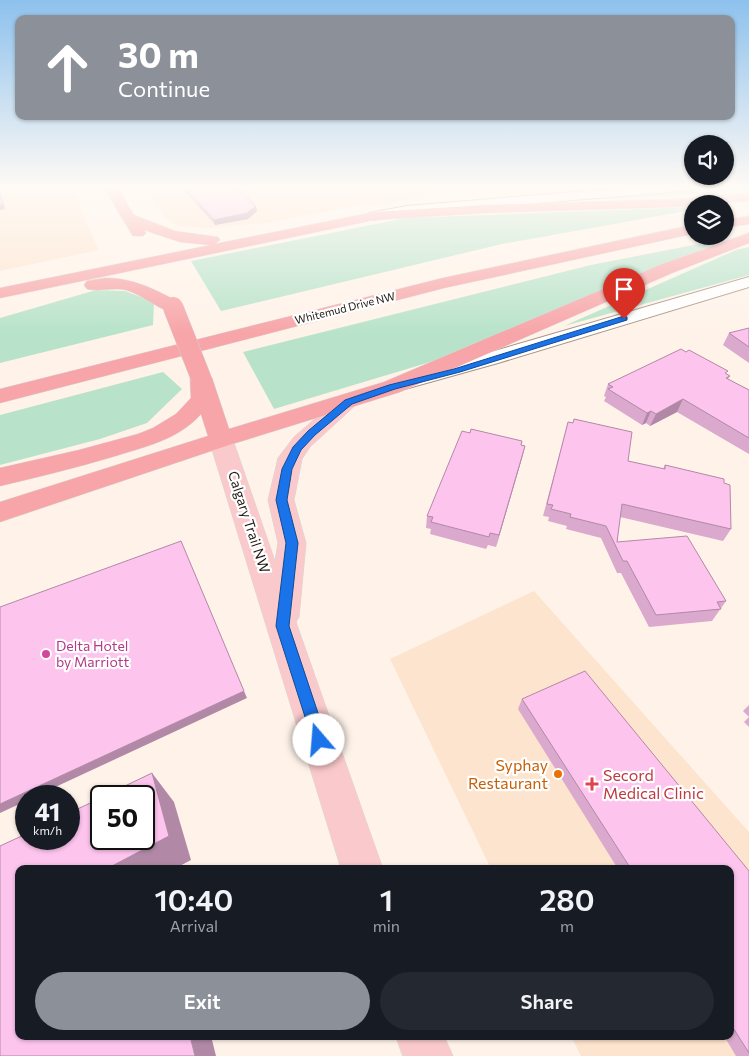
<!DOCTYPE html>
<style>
:root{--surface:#171b24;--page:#242831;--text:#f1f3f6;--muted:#9ea1a6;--accent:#8c9099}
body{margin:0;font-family:Commissioner,sans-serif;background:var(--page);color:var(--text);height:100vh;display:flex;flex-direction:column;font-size:19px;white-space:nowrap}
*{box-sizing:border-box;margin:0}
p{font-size:16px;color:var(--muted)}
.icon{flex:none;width:28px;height:28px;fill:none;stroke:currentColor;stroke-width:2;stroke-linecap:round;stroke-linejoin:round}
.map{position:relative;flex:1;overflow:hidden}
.side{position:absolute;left:15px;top:865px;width:719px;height:175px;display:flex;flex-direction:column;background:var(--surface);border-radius:10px;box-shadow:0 1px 4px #0004}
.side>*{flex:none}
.banner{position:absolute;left:15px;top:15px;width:720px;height:105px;border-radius:10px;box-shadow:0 1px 4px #0004;background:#8c9099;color:#fff;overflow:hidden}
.buttons{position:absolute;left:684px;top:135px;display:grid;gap:10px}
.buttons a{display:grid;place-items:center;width:50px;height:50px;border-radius:50%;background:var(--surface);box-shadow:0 1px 4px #0004;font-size:25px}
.speed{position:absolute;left:15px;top:785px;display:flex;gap:10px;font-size:25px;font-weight:700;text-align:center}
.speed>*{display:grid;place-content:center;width:65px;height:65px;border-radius:50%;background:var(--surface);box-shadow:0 1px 4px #0004;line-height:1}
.speed small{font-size:12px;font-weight:400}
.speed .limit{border:2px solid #111;border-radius:8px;background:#fff;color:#111}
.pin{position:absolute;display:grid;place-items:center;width:42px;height:42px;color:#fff;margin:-51px -21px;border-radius:50% 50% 50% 0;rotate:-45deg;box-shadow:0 0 5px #0007}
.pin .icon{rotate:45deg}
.me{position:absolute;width:55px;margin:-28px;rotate:342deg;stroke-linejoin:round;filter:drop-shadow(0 0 4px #0008)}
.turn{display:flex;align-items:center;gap:18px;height:105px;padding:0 20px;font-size:22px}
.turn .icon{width:65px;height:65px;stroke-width:2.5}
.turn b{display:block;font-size:35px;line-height:42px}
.eta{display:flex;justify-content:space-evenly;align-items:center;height:85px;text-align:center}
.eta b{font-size:30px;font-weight:600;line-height:35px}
.primary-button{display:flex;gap:10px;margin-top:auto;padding:10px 20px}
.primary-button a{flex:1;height:58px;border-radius:30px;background:var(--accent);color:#fff;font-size:20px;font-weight:600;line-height:58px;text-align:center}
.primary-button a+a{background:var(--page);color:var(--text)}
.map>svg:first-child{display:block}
</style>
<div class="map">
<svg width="749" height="1056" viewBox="0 0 749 1056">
<rect width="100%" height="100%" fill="#fff3e9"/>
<g fill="#fde4ce">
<path d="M0,186H72L78,196L82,213L99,250L0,271Z"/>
<path d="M144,186H484L433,191L436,193L370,207L366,204L267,223L207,228L178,226L163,216Z"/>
<path d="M534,591L749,832V1056H581L571,1036H730V869H491L390,659Z"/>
</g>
<g fill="#b8e3ca">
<path d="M725,186H749V191L558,201Z"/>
<path d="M692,207V210L502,244L221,311L191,261L406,218Z"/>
<path d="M729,238L437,360L274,409L243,352L591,265Z"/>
<path d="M749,247V275L564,326L736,250Z"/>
<path d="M96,290L125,291L154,302L153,325L0,363V318Z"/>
<path d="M163,372L182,389L147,423L100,439L0,465V415Z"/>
</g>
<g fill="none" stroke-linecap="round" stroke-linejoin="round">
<defs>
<g id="minor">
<path d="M648,186H699L693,190L407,214L374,220L367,216L369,213L407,206Z"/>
<path d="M749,277V287L498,363L405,389L398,387L395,383L398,379Z"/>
</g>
<g id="major">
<path d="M348,395L356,397L359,402L310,447L302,459L294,500L306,543L299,617L296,622L383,869H341L209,440L213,435L221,432L229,435L233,440L275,561L278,543L268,500L278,458L294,437L340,397Z"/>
<path d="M396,1036H444L453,1056H403Z"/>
</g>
<g id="highway">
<path d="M103,186H117L134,215L175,231L218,237L220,240L215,244L374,212L484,205L673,199L749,193V201L692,204V206L673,207L484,213L374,220L0,298V288L211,245L180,242L144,230L146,233L143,236H133Z"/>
<path d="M749,216V224L725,228V220Z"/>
<path d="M692,225V234L444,288L0,403V389L443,278Z"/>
<path d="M749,233V243L672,273L400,392L229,445L0,522V502L208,436L201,414C178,440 144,447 112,457C75,468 38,477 0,486V468L79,450L138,434L153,428L176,414L191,398L190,378L193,373L201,372L209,373L212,378L229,429L384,382L660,265Z"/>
<path d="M105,278C133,278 155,289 180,303L182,307L180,311L173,313C156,308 143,295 126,290C113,287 100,292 87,289L84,285L87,281Z"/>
</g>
</defs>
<use href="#minor" stroke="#a59384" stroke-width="2"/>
<use href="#major" stroke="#d7d6d5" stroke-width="1"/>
<use href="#highway" stroke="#d7d6d5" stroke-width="1"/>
<use href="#minor" fill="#fff" fill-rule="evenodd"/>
<use href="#major" fill="#fac9cb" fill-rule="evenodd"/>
<use href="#highway" fill="#f7a5a8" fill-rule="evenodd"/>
<defs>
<path id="highway-bridge" d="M173,307L201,378"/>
</defs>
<use href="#highway-bridge" stroke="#d7d6d5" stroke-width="21" stroke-linecap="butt"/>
<use href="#highway-bridge" stroke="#f7a5a8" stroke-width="20"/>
</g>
<g fill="#daa9cd">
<path d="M180,186H235L257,211L248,219L215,225Z"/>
<path d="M749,328V363L723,345L729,333Z"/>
<path d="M727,374L730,376L728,379L749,390V454L677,412L650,426L646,423L642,425L604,401L606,397L604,396L608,384Z"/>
<path d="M568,422L628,461L663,469L665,465L724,483L731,529L723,541L620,517L617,542L726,601L712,621L649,627L621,573H617L601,538L566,529L567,526L548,521L549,517L543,516Z"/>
<path d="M521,445L525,446L522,458L496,547L488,545L486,549L430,534L431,529L426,528L427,516Z"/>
<path d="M522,699L749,871V1056H736L724,1036H730V869H618L518,709Z"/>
<path d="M749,705V717L743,711Z"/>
<path d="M749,717V727L744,722Z"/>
</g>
<g fill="#b189a7">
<path d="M0,191L5,209L0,210Z"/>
<path d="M256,206L257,211L248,219L215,225L214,220Z"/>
<path d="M683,399L677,412L650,426L656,414Z"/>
<path d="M651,411L646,423L642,425L647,413Z"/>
<path d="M525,446L522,458L496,547L499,535Z"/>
<path d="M244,691L247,698L36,796H26V801L0,813V804Z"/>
<path d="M152,773L174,802L191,860L174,869H113L112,866Z"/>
<path d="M190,1036H211L216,1056H195Z"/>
</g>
<g fill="#fdc4ee" stroke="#b189a7">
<path d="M183,186H235L256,206L247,213L214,220Z"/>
<path d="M0,193L3,204L0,205Z"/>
<path d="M749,328V347L729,333Z"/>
<path d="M681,349L686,352L689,350L728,371L725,373L730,376L726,378L749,390V438L683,399L656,414L651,411L647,413L608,389L613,387L608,384Z"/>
<path d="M574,419L632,432L628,461L665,469V465L724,479V483L730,485L731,529L622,504L617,542L687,536L726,601L717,602L721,609L656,615L627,561H623L606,526L570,517L571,514L551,509L553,505L547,504L568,422L573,423Z"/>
<path d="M471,429L522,441L521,445L525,446L499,535L490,533L489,537L431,522L433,517L427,516L462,431L470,433Z"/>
<path d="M181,541L244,691L0,804V607Z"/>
<path d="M585,671L749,871V1053L730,1023V869H631L522,699Z"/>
<path d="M152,773L169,836L112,866L113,869H19V1036H190L195,1056H0V846L26,834V839H69V813L101,798V839H144V796H104Z"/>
</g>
<linearGradient id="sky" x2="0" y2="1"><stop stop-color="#8dc1ed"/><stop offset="0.56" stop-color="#fffaf5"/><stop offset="1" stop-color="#fffaf5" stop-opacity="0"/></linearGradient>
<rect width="749" height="334" fill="url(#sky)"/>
<path fill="#1a73e8" stroke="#114b97" d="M624,316L627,317V320L460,372L395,389L352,404L315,435L301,450L292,469L287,500L298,543L289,626L327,740L324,745L319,747L314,745L276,626L286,543L276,500L282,469L293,447L308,431L345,400L389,385L454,369Z"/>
<circle fill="#d1479c" stroke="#fff" stroke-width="2" cx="46" cy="654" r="5"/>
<circle fill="#e8710a" stroke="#fff" stroke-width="2" cx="558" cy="774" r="5"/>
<path fill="#e0444e" stroke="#fff" stroke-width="2" d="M589.5 776.5h5v5h5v5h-5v5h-5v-5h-5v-5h5z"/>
<g text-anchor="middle" stroke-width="4.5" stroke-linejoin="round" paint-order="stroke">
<g font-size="11" fill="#211a15" stroke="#fff">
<text transform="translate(345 308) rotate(-14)" y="4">Whitemud Drive NW</text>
</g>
<g font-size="14" fill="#211a15" stroke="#fff">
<text transform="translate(249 522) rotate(72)" y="5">Calgary Trail NW</text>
</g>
<g font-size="14" fill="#b23c85" stroke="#fff" text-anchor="start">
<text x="56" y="651">Delta Hotel<tspan x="56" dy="16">by Marriott</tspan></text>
</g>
<g font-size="16" fill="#c56008" stroke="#fff" text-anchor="end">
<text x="548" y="771">Syphay<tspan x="548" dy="18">Restaurant</tspan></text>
</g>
<g font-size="16" fill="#be3a42" stroke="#fff" text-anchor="start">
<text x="603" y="781">Secord<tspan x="603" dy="18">Medical Clinic</tspan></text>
</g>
</g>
</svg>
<div class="buttons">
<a><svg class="icon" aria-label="sound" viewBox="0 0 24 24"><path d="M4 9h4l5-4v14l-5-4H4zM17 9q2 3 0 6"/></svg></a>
<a><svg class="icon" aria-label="layers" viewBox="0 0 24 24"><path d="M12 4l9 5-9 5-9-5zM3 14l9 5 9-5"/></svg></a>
</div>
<div class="speed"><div>41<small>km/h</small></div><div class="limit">50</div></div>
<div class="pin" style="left:624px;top:319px;background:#d93025"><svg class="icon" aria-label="arrive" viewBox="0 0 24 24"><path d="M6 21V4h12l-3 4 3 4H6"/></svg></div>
<svg class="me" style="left:319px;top:740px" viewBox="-20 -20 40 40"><circle r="19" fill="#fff"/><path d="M0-13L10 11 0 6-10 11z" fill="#1a73e8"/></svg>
<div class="banner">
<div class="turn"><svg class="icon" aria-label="ahead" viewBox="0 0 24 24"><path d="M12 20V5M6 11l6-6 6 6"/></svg><div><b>30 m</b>Continue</div></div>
</div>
<section class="side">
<div class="eta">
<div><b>10:40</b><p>Arrival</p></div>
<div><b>1</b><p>min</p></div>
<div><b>280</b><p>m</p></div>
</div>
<div class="primary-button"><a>Exit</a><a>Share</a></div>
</section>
</div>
